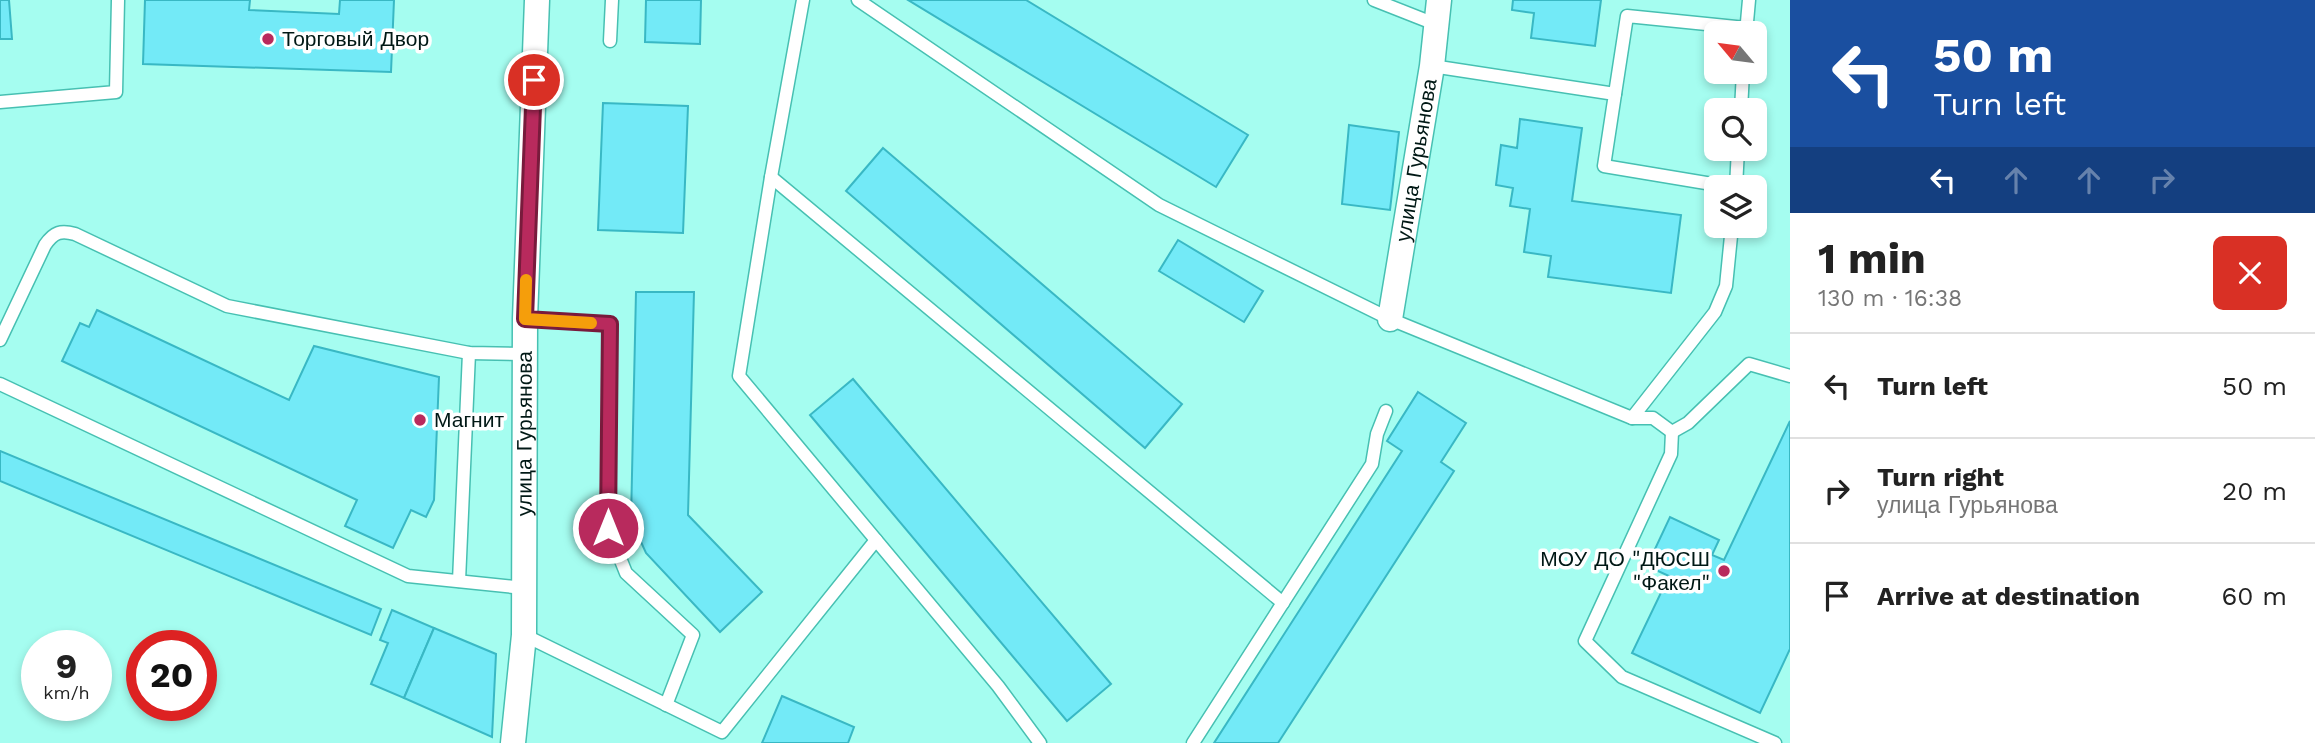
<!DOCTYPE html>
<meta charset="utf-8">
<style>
:root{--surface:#fff;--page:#f2f2f2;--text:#222;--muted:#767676;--line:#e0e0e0}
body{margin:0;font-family:"Work Sans",sans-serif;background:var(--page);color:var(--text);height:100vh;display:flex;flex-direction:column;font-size:26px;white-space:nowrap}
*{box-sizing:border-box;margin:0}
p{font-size:23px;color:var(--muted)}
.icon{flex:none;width:38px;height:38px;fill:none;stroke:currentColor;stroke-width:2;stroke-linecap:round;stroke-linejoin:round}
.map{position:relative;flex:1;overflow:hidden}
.side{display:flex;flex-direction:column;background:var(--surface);width:525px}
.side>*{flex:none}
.banner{background:#1a4fa0;color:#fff;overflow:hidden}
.needle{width:46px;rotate:299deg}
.buttons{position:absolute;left:1704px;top:21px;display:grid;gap:14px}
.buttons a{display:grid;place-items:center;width:63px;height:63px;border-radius:10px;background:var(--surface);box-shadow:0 4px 10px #0003;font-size:35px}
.speed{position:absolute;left:21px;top:630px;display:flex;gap:14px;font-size:35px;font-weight:700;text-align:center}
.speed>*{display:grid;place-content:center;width:91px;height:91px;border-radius:50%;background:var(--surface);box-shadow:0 4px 10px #0003;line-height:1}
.speed small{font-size:18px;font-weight:400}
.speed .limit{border:10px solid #d22;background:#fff;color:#111}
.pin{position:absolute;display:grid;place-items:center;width:60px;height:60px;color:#fff;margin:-30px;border:4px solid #fff;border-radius:50%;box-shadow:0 2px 7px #0007}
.me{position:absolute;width:77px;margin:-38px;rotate:0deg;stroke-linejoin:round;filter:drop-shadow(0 0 5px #0008)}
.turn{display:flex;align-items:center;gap:24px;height:147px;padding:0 28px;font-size:32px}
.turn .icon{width:91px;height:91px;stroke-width:2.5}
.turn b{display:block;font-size:49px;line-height:60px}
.lanes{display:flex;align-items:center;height:66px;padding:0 28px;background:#0003;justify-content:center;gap:35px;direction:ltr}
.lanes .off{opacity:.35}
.round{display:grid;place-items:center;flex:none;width:74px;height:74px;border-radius:10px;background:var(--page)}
.summary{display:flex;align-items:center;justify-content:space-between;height:119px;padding:0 28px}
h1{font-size:42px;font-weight:700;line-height:52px}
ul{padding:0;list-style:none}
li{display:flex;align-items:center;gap:21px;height:105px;padding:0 28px;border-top:2px solid var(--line)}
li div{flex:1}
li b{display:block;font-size:26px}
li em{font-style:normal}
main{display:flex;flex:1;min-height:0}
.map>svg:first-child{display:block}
</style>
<main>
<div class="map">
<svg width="1790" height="743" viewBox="0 0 1790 743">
<rect width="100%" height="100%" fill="#a5fdf0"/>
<g fill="#73eaf7" stroke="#39b8c4" stroke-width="2">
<path d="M0,0H9L12,39H0Z"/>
<path d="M145,0H250L249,10L339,14L340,0H394L391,72L143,64Z"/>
<path d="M646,0H701L700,44L645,42Z"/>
<path d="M908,0H1026L1248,135L1216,187Z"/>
<path d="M1513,0H1601L1595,46L1531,38L1534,13L1512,10Z"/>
<path d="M603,103L688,106L683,233L598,230Z"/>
<path d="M1520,119L1582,128L1572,201L1681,215L1671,293L1548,277L1551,256L1524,252L1530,209L1510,206L1513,188L1496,185L1501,145L1517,148Z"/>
<path d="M1349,125L1399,132L1390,210L1342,204Z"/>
<path d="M883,148L1182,404L1145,448L846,191Z"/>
<path d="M1178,240L1263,291L1244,322L1159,271Z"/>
<path d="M636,292H694L688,515L762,592L720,632L646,553L631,520Z"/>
<path d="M97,310L289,400L314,346L439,377L434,500L426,517L411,510L393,548L345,526L357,500L62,361L80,323L89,327Z"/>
<path d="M853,379L1111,684L1067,721L810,415Z"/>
<path d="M1418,392L1466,423L1441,462L1454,471L1278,743H1214L1402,451L1387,441Z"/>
<path d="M1790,421V649L1760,713L1632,653L1669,576L1647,566L1670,517L1719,540L1712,555L1724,560Z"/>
<path d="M0,451L381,609L371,635L0,481Z"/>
<path d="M392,610L434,628L404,698L371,684L388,643L380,640Z"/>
<path d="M434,628L496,654L492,737L404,698Z"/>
<path d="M782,696L854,727L848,743H762Z"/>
</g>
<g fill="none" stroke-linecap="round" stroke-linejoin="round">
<defs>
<g id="lane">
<path d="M803,0L771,177L739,376L998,686L1040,743"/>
<path d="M858,0L1159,205L1390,319L1632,418L1715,312L1726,286L1732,226"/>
<path d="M1374,0L1435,24"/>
<path d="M1746,33L1749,0"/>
<path d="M610,41L612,0"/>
<path d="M1432,66L1615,94L1604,166L1730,187"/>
<path d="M1615,94L1627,16L1746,28"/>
<path d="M0,102L116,92L118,0"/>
<path d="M1741,110L1743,72"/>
<path d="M771,177L1283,603"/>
<path d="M1736,187L1738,149"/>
<path d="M525,319L610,324L608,528L626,573L693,635L666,705"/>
<path d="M0,340L45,245C54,232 61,230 75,234L227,306L469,353L525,354"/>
<path d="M0,384L408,576L524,588"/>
<path d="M1632,418H1653L1672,432"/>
<path d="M1672,432L1671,454L1585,641L1622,677L1775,743"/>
<path d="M1672,432L1688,423L1749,364L1790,376"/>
<path d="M459,581L469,353"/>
<path d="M524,635L722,732L876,540"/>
<path d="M1193,743L1372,464L1377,434L1386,411"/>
</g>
<g id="street">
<path id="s1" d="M1390,319L1432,66L1439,0"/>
<path id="s2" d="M513,743L524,635L525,319L537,0"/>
</g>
</defs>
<use href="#lane" stroke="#47c0b2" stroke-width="15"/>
<use href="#street" stroke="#47c0b2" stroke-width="27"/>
<use href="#lane" stroke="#fff" stroke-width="12"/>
<use href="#street" stroke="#fff" stroke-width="24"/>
</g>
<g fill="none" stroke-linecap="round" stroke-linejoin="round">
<defs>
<path id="route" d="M534,80L525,319L610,324L608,528"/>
</defs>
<use href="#route" stroke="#781b3c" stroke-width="18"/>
<use href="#route" stroke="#b82a5d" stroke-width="12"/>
<path stroke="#f59e0b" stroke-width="12" d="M526,280L525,319L591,323"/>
</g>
<g fill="#b82a5d" stroke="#fff" stroke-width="2.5">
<circle cx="268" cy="39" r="7"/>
<circle cx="420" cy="420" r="7"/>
<circle cx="1724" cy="571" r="7"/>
</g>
<g text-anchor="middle" stroke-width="7" stroke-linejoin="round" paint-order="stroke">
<g font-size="21" fill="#001815" stroke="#fff" text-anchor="start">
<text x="282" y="46">Торговый Двор</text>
<text x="434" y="427">Магнит</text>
<text x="1710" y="566" text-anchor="end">МОУ ДО "ДЮСШ<tspan x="1710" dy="24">"Факел"</tspan></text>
</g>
<g font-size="21" fill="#001815" stroke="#fff">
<text dy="7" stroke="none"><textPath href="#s1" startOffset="161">улица Гурьянова</textPath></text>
<text dy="7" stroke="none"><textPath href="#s2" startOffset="310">улица Гурьянова</textPath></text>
</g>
</g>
</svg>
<div class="buttons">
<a><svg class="needle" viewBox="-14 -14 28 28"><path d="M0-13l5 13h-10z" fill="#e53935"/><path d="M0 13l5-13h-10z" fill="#767676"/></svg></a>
<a><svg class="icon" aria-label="search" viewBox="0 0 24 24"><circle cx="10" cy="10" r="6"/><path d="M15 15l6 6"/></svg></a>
<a><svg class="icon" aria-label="layers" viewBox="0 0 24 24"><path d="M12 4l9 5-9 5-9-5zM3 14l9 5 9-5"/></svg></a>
</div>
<div class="speed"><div>9<small>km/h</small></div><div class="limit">20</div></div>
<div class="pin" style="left:534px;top:80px;background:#d93025"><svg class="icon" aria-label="arrive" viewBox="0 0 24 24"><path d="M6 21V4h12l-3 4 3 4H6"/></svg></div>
<svg class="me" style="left:608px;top:528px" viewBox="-20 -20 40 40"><circle r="17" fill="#b82a5d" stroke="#fff" stroke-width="3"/><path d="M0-11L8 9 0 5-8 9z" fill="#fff"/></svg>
</div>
<section class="side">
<div class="banner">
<div class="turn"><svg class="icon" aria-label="left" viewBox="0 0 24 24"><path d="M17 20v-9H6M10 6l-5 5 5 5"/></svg><div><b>50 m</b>Turn left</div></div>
<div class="lanes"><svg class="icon" aria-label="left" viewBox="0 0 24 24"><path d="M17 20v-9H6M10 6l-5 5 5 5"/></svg><svg class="icon off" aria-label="ahead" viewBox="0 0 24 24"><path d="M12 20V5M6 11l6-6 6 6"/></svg><svg class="icon off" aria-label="ahead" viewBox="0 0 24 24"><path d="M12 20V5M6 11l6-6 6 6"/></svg><svg class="icon off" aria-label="right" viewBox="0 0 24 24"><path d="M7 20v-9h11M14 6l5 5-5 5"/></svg></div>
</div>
<div class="summary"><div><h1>1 min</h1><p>130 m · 16:38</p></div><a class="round" style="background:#d93025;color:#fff"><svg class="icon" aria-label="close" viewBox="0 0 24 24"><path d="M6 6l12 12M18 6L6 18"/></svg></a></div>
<ul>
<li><svg class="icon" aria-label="left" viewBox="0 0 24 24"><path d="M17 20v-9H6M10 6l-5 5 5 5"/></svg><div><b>Turn left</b></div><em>50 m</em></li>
<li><svg class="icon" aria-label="right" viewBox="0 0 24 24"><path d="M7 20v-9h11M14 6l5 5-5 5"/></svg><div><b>Turn right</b><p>улица Гурьянова</p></div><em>20 m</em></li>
<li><svg class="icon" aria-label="arrive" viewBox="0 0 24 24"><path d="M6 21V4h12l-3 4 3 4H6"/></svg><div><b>Arrive at destination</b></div><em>60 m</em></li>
</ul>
</section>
</main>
